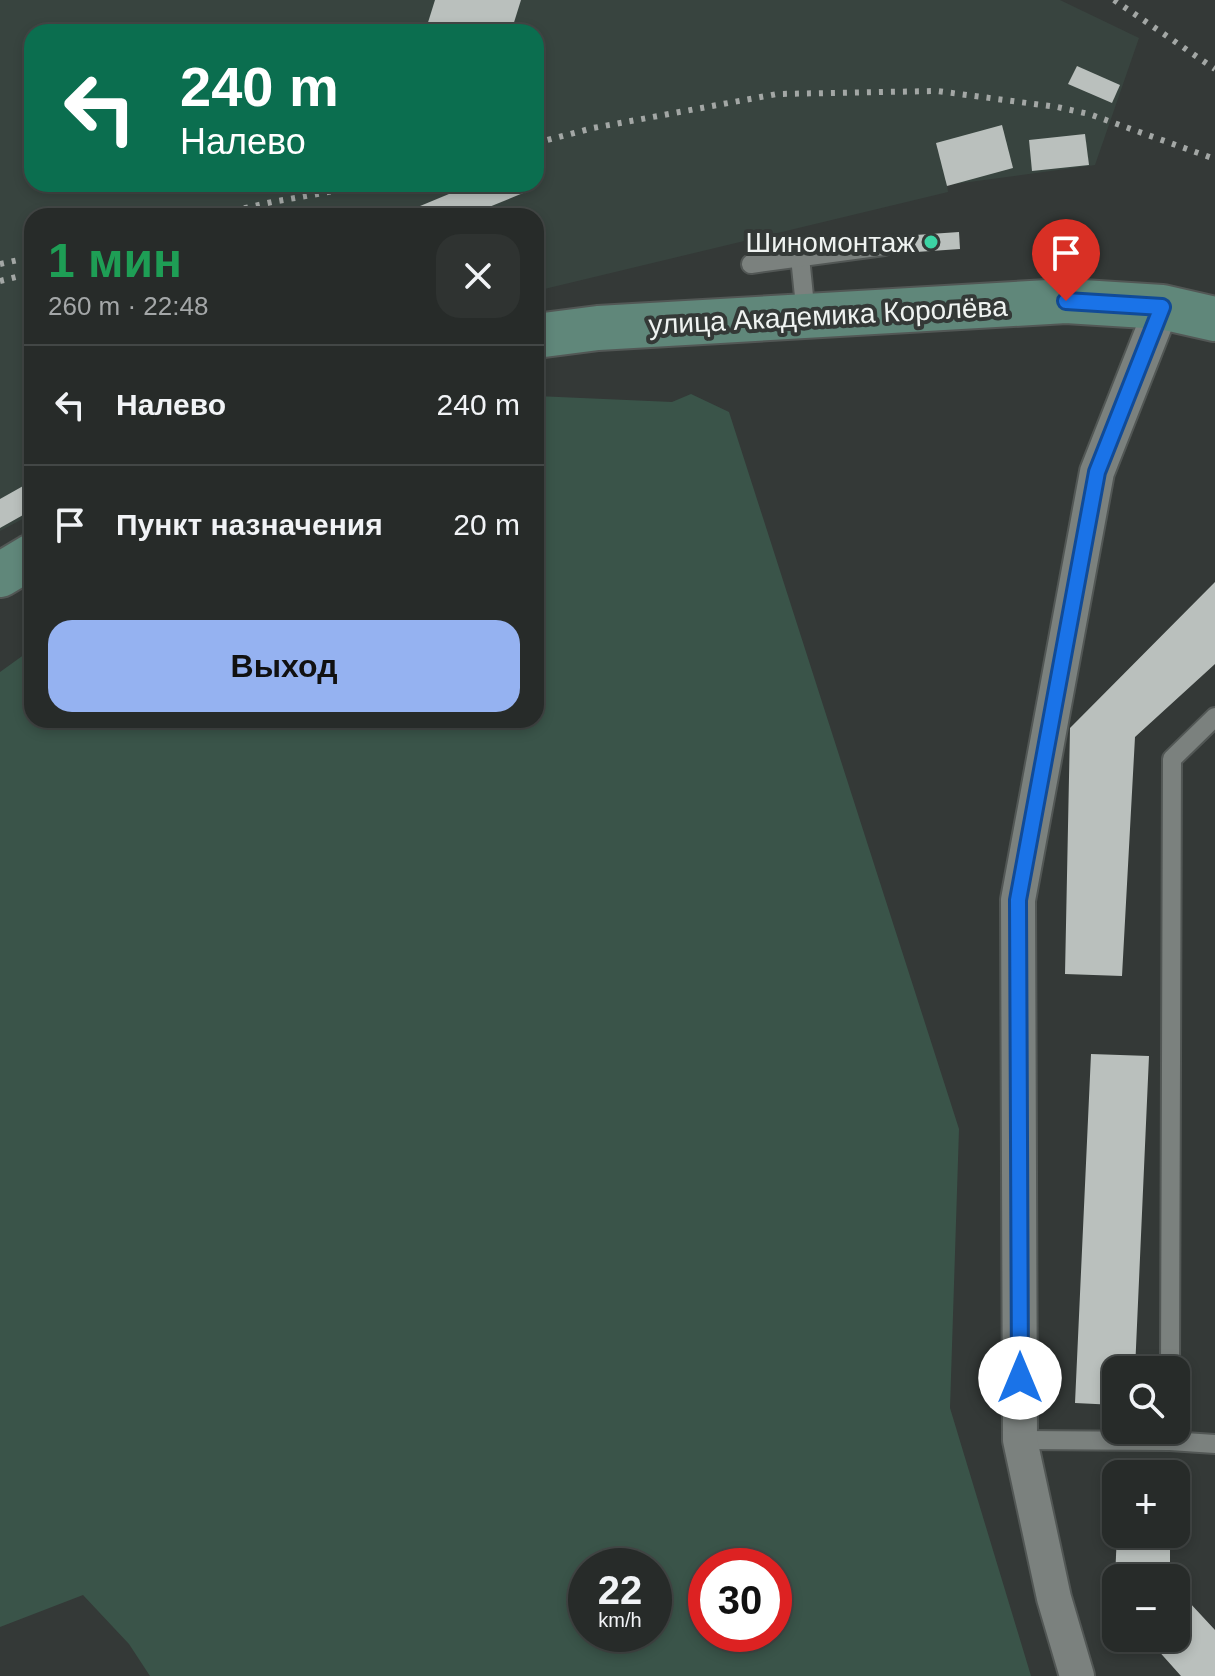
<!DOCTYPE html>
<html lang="ru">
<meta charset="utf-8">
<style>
:root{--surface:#272b29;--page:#2f3331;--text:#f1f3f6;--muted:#a4a7a8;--line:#434746;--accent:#95b2f1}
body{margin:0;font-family:Arial,sans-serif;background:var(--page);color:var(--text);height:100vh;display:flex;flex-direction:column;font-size:30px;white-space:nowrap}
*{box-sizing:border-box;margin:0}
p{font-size:26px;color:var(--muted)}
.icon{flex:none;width:44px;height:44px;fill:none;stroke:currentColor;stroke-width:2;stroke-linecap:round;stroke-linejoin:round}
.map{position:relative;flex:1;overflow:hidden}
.details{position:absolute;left:24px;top:208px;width:520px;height:520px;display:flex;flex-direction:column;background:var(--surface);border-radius:24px;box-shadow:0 4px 12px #0003,0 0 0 2px var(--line)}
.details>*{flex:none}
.top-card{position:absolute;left:24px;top:24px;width:520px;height:168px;border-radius:24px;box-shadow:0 4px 12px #0003,0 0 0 2px var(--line);background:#0b6e4f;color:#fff;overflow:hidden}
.controls{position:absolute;left:1102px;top:1356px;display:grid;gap:16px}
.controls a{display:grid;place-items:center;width:88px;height:88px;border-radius:16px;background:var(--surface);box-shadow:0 4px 12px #0003,0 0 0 2px var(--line);font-size:40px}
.speed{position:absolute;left:568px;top:1548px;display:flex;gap:16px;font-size:40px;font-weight:700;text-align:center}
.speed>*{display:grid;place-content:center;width:104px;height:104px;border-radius:50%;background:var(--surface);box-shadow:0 4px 12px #0003,0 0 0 2px var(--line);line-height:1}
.speed small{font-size:20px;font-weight:400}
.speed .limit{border:12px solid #d22;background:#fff;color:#111}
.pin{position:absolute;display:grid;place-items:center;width:68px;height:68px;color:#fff;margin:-82px -34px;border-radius:50% 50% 50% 0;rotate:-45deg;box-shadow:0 0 8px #0007}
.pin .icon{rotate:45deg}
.me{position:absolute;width:88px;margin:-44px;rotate:0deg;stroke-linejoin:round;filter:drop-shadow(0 0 6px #0008)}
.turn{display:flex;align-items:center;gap:28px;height:168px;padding:0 24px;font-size:36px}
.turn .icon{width:104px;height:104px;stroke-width:2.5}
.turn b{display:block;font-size:56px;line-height:68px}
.round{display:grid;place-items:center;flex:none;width:84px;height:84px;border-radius:24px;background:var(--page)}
.summary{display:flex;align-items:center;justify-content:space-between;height:136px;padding:0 24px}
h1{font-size:48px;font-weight:800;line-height:60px;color:#1e9e55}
.cta{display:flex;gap:16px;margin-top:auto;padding:16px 24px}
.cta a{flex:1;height:92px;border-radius:24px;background:var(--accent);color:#111;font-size:32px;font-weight:800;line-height:92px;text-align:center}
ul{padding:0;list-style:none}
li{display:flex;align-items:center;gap:24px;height:120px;padding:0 24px;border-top:2px solid var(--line)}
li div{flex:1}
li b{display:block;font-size:30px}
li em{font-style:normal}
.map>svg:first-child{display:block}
</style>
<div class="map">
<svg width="1215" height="1676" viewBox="0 0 1215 1676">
<rect width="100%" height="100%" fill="#343937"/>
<path fill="#38443f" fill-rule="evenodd" d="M0,0H1060L1139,38L1095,165L947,185L948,192L536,291V216H32V514L0,531ZM32,32H536V184H32Z"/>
<path fill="#3a5449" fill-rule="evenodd" d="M691,394L729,412L959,1129L950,1408L1031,1676H150L129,1644L83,1595L0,1627V672L32,649V720H536V396L672,402ZM586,1566H654V1634H586ZM706,1566H774V1634H706Z"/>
<g fill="#bac0bd">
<path d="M435,0H521L511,32H425Z"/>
<path d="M1077,66L1120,85L1112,103L1068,84Z"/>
<path d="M1002,125L1013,168L947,186L936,143Z"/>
<path d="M1085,134L1089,165L1032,171L1029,140Z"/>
<path d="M473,184H525L528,191L467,216H396Z"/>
<path d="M959,232L960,249L902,253L901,236Z"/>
<path d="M32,481V510L0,528V499Z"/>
<path d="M1215,582V664L1135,737L1122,976L1065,974L1070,728Z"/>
<path d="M1091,1054L1149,1056L1135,1370H1116V1405L1075,1403Z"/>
<path d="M1120,1466L1170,1471V1474H1120Z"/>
<path d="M1117,1534H1170V1578H1115Z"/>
<path d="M1176,1588L1215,1630V1676H1181L1147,1638H1176Z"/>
</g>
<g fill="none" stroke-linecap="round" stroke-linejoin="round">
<defs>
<g id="service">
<path d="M800,257L806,316"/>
<path d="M751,264L884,246"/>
<path d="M1170,1370L1172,759L1215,717"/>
<path d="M1170,1430V1441L1215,1444"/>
<path d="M1020,1440L1170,1441"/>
</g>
<path id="minor" d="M1077,1676L1054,1598L1020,1440L1018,900L1097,472L1162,307"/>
<g id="secondary">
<path d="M536,336L598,328L1066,301L1162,307L1215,319"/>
<path d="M0,575L32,556"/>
</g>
</defs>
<use href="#service" stroke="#525755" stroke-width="22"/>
<use href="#minor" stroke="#525755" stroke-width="38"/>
<use href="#secondary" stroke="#525755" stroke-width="48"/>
<use href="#service" stroke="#7b817e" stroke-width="18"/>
<use href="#minor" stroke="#7b817e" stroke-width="34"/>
<use href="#secondary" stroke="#60877a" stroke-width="44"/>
<g stroke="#a3a7a5" stroke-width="6" stroke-dasharray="4 8" stroke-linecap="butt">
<path d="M1114,0L1215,69"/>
<path d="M536,143L593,128L777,94L937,91L1057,107L1089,114L1215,159"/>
<path d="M209,216L272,202L374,184"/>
<path d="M0,264L32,257"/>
<path d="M0,281L32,273"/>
</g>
</g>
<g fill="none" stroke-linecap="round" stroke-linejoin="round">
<defs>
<path id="route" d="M1020,1378L1018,900L1097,472L1162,307L1066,301"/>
</defs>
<use href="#route" stroke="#114b97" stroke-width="20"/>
<use href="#route" stroke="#1a73e8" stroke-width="14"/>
</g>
<circle fill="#3cd4a4" stroke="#343937" stroke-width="3" cx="931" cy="242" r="8"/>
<g text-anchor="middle" stroke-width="8" stroke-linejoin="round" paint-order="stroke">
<g font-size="28" fill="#eff3f1" stroke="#343937" text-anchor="end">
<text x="915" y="252">Шиномонтаж</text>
</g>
<g font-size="28" fill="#eff3f1" stroke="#343937">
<text transform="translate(828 315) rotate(-3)" y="10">улица Академика Королёва</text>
</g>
</g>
</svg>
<div class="controls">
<a><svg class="icon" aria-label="search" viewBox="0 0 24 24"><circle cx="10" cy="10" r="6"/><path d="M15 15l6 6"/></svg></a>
<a>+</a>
<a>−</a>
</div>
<div class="speed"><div>22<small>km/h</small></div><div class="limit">30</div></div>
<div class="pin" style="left:1066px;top:301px;background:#d93025"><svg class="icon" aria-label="arrive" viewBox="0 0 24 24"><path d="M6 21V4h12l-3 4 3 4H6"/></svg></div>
<svg class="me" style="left:1020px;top:1378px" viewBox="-20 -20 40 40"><circle r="19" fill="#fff"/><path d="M0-13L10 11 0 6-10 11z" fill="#1a73e8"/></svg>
<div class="top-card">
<div class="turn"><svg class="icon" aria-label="left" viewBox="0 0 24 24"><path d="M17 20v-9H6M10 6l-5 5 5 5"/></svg><div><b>240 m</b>Налево</div></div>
</div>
<section class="details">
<div class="summary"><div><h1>1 мин</h1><p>260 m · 22:48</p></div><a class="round"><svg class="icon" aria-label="close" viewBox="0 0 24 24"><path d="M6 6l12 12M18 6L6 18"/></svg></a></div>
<ul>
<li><svg class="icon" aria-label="left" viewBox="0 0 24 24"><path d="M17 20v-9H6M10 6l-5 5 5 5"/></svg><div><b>Налево</b></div><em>240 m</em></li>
<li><svg class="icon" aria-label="arrive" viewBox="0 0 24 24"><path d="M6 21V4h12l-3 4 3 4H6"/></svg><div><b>Пункт назначения</b></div><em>20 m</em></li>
</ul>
<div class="cta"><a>Выход</a></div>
</section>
</div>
